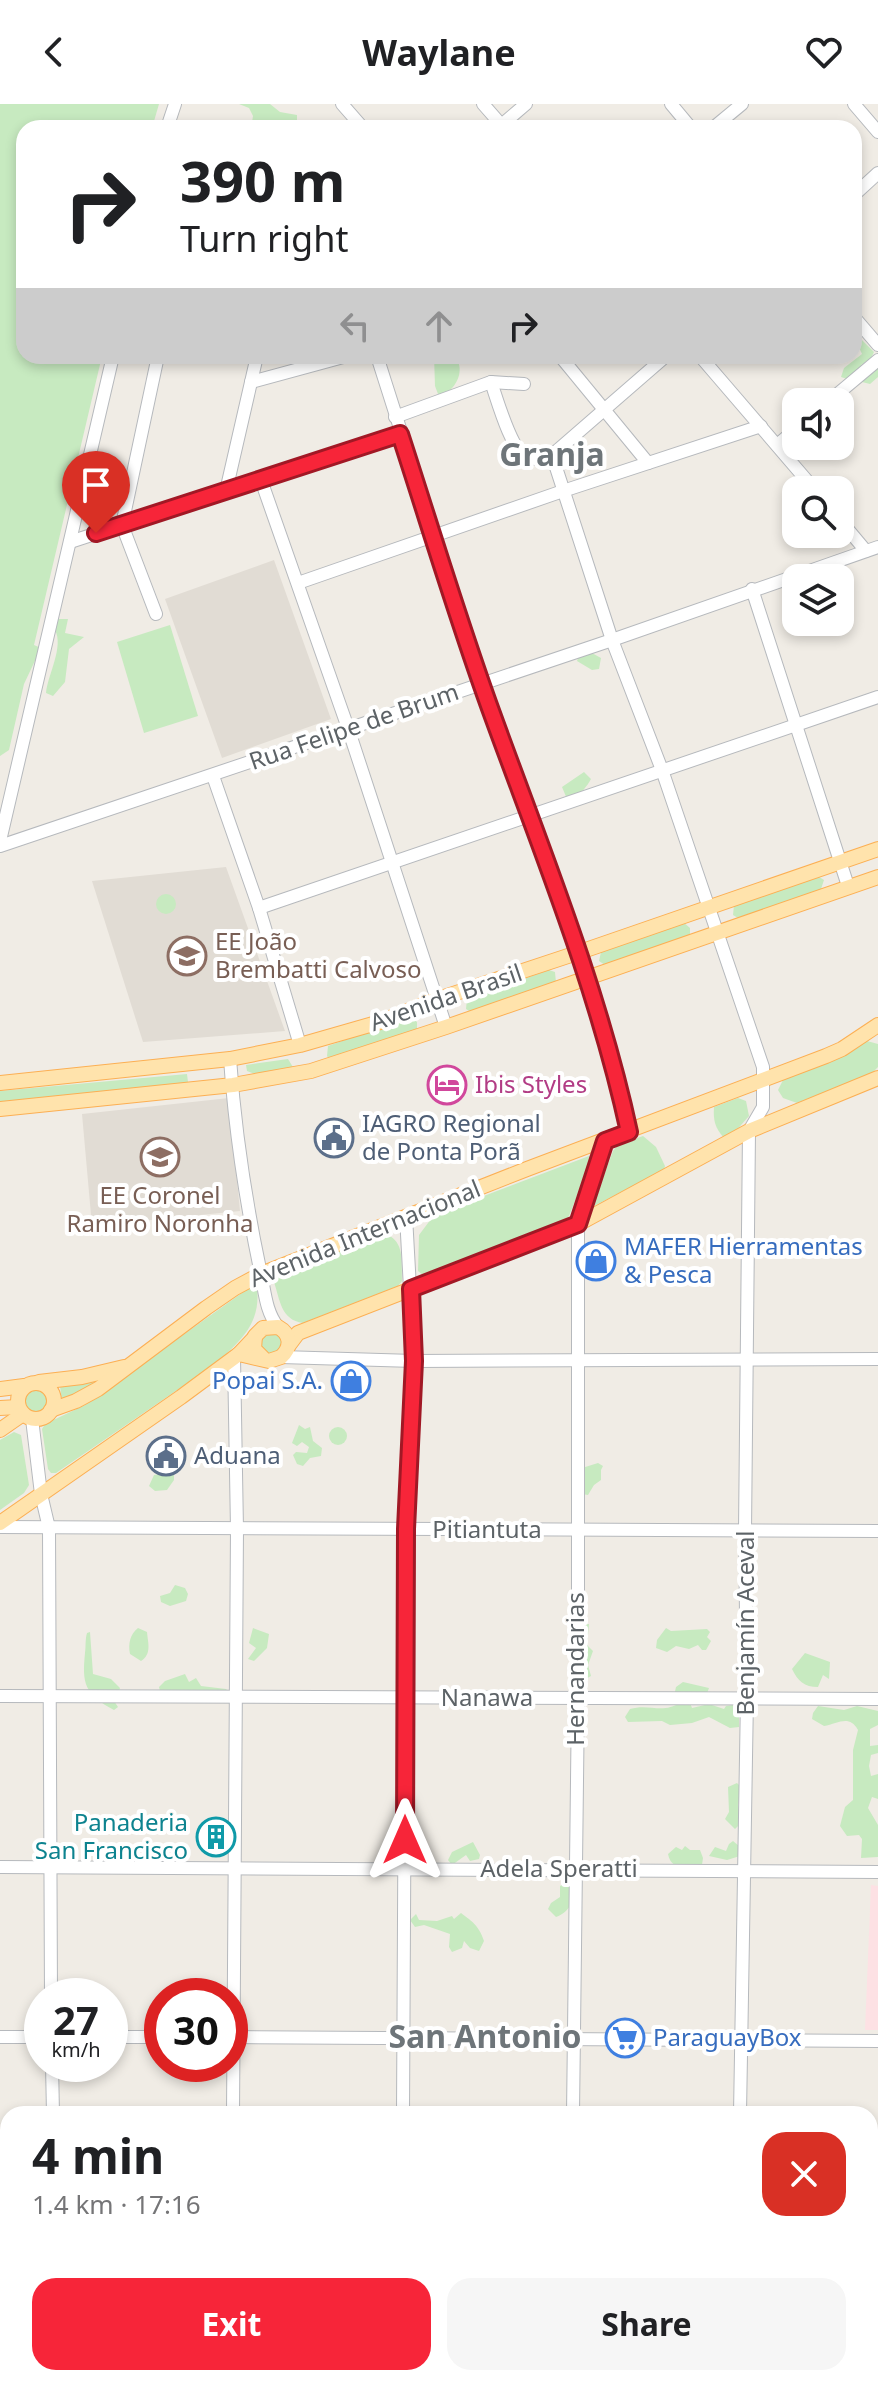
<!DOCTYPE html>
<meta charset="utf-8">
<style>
:root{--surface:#fff;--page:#f6f6f6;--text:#202124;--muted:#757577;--accent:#f72539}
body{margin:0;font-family:"Noto Sans",sans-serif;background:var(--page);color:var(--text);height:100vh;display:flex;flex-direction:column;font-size:30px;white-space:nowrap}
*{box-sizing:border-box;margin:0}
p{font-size:26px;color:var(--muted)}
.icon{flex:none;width:44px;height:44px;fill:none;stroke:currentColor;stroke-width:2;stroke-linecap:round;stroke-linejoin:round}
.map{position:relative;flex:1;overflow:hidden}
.panel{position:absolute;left:0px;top:2002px;width:878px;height:280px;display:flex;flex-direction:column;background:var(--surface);border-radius:24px 24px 0 0;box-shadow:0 4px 12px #0003}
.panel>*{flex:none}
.hud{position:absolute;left:16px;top:16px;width:846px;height:244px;border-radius:24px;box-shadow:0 4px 12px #0003;background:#fff;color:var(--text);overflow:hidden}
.controls{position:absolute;left:782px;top:284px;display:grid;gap:16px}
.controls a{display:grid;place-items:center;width:72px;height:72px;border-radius:16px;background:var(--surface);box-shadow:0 4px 12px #0003;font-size:40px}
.speed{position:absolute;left:24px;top:1874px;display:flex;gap:16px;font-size:40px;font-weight:700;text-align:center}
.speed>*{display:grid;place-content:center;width:104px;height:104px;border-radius:50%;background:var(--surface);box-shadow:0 4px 12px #0003;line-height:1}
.speed small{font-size:20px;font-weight:400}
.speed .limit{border:12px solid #d22;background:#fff;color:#111}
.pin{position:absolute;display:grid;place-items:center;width:68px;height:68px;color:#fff;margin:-82px -34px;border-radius:50% 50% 50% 0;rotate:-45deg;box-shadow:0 0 8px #0007}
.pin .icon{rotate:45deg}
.me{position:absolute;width:88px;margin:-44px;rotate:0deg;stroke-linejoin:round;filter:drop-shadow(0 0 6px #0008)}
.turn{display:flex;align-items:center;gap:28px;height:168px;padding:0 32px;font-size:36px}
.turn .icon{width:104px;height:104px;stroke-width:2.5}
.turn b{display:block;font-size:56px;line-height:68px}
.lanes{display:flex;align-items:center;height:76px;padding:0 32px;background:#0003;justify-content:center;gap:40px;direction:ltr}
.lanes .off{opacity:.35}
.round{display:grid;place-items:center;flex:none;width:84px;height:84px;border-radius:24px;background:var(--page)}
.overview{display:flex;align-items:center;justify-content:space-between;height:136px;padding:0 32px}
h1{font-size:48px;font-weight:700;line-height:60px}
.action{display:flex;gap:16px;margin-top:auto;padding:16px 32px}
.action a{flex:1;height:92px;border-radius:24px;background:var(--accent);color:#fff;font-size:32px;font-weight:700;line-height:92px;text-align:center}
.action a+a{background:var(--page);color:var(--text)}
header{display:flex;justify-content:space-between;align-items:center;height:104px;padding:0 32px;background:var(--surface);font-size:36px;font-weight:700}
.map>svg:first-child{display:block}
</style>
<header><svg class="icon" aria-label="back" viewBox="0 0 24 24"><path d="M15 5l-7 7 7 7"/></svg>Waylane<svg class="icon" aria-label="heart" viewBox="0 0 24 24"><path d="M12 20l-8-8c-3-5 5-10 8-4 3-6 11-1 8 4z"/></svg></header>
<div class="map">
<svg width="878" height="2282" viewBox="0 0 878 2282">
<rect width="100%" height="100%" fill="#f0ece5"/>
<g fill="#e1dcd4">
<path d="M274,456L331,615L222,654L165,495Z"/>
<path d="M226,763L285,927L143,938L92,777Z"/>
<path d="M229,994L240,1107L92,1122L82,1010Z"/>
</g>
<path fill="#fde1e4" d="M871,1781L878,1782V1926H865Z"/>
<g fill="#c7eac0">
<path d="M0,0H159L152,24H24V252H102L34,541L41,544L24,580L9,646L0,652Z"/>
<path d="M239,0H270L280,8L297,11V24H251L253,12L249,4Z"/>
<path d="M859,233L874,248L871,254L861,261L863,264L878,262V273L870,280L862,278L858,273L847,275L841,273L844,264L862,250L858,241Z"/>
<path d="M434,252L456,253C464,267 458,280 446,290H438L435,282Z"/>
<path d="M58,515H68L65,529L84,533L69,545L65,578L53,592L46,589C48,570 64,543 55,526Z"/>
<path d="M170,521L198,612L144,629L117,538Z"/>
<path d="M590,548L601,554L599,565L592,566L577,557L580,549Z"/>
<path d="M584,668L591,675C587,683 581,687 577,696L567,695L562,683Z"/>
<path d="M816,771L824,776L820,788L741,816L733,811L734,801Z"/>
<circle cx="166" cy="800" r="10"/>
<path d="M683,818L690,824V831L608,863L599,857L601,848Z"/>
<path d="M549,866L555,868L556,879L474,910L466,905L467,895Z"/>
<path d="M410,913L417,918V926L329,955L327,952L328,942Z"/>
<path d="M867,937L878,940V963L872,969L797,999L783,994L778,986L783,976Z"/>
<path d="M288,955L296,968L265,974L247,967L246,961Z"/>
<path d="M187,970L189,986L0,1004V987Z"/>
<path d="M738,994L746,997L749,1012L734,1029L724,1034C715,1024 713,1016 714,1003Z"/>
<path d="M643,1032L656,1043L665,1062L664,1066L592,1103L613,1047L618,1041Z"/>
<path d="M589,1052L592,1054L567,1117L423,1171L418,1167L419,1131L434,1111Z"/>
<path d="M381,1129C406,1134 401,1157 402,1177L398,1182L303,1219C281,1216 280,1196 274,1178L278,1171Z"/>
<path d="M253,1181L257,1183C261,1219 242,1235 218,1258L56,1369H51L48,1365L42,1325L45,1320L85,1301Z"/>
<circle cx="271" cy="1239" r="11"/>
<path d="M110,1271L62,1297L60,1282Z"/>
<circle cx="36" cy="1296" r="12"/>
<path d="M299,1321L305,1325L310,1323L313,1337L322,1344L321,1352L310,1354L303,1362L297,1360L293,1351L296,1348L307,1349L309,1343L302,1338L297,1342L292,1339Z"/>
<circle cx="338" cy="1332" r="9"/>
<path d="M14,1328L21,1331L29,1381L24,1389L0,1406V1336Z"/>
<path d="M598,1359L603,1362L601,1366V1376L594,1381L588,1391L582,1390V1364Z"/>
<path d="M174,1368V1376L167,1386L155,1387L149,1382L154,1371Z"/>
<path d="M175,1481L185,1484L188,1490L186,1497L170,1502L161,1498L160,1492L170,1489Z"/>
<path d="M589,1520L587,1541L593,1547L588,1561L591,1572L582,1577L583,1521Z"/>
<path d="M138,1524L147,1528C148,1539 152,1550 141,1557L130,1550C128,1540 130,1530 138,1524Z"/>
<path d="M253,1524L269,1530L267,1544L254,1557L248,1555L256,1544L249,1539Z"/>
<path d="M666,1524L671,1527L707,1525L710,1528L707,1533L711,1537L706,1546H702L698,1541L689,1545L676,1542L667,1548L656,1544L657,1536Z"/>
<path d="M90,1528L93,1570L111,1575L120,1584L118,1591L112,1594L118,1603L114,1606C84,1590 82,1579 85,1549C86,1542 85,1536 87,1529Z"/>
<path d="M805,1549L830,1558L829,1575L823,1571L818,1583C804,1583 798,1577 792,1565Z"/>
<path d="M185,1570L189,1578L196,1574L201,1582L226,1585L229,1588L160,1587L159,1583L165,1577Z"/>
<path d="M683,1578L709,1584L706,1592L689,1596L692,1604L709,1600L724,1605L726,1602L733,1601L739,1612V1623L730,1624L709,1613L692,1619L670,1621L662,1617L628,1618L625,1613L630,1605C650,1599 662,1611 681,1598L674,1592L676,1583Z"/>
<path d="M818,1602L844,1606L857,1602L878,1607V1621L870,1625V1642L878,1641V1649L871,1651L869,1662L871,1672L878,1670V1695L872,1693L868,1704L878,1721V1753L861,1754L862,1735L859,1731L847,1732L840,1722L845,1703L853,1696V1646L858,1626C849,1610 838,1620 824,1622L812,1615L813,1609Z"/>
<path d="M737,1679L741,1683L738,1701L741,1719L735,1725L725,1715L729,1708L728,1683Z"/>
<path d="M733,1737L739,1742L740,1752L727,1756L709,1752L715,1743L726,1747L729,1740Z"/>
<path d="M473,1738L480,1751L479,1755L470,1757L466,1751L452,1761L448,1756L452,1748Z"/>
<path d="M685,1742L690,1746H700L703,1754L702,1761C688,1764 671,1767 668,1750L676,1743L682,1746Z"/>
<path d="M565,1779C579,1791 571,1808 556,1813L548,1805L551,1799L560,1793V1782Z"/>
<path d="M461,1809C473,1818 479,1822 484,1837L479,1847L470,1844L464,1837L462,1844L452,1848L449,1843L450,1830L424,1821L415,1823L410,1816L416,1810L419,1816L437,1817L452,1812L454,1815Z"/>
<path d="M726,2276V2282H580V2279Z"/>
</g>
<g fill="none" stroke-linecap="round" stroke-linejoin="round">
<defs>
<g id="minor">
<path d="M342,0L363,24"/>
<path d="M483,0L504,24"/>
<path d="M671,0L691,24"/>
<path d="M854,0L878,28"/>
<path d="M167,24L175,0"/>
<path d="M498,24L526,0"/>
<path d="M713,24L742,0"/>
<path d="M854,91L878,69"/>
<path d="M854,213L878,241"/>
<path d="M377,252L481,579L586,873L629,1028"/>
<path d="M560,252L648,359"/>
<path d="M700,252L815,386"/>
<path d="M251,278L347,252"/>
<path d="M491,278C497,295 511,346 526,353C534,357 544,353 552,351L666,252"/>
<path d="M828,298L878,256"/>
<path d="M395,313L491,278L524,280"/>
<path d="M777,341L796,325"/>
<path d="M552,351L612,536L662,666L763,963V1003L749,1027L745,1427L747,1594L740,2010"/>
<path d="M261,376L348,624L446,923"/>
<path d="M226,387L257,252"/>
<path d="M840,416L866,447"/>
<path d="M70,438L400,330"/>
<path d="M298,479L563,387L761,322"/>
<path d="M752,485L848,782"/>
<path d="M156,510L122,421L158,252"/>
<path d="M213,672L259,804L300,941"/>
<path d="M0,737L113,252"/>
<path d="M0,742L612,536L878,443"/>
<path d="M259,804L878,593"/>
<path d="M230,955C235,1027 246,1099 261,1170C265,1189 266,1208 278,1223"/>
<path d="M281,1253L414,1257L878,1255"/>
<path d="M32,1315L41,1390L49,1424L51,1892"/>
<path d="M0,1423L878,1427"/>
<path d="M0,1592L878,1595"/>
<path d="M0,1763L878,1768"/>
<path d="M0,1933H42"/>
<path d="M110,1933H162"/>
<path d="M230,1933L878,1937"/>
<path d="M52,1960L53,2010"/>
<path d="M233,2010L237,1425L234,1253"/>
<path d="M403,2010L406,1425L414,1257L406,1112"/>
<path d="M573,2010L578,1594V1120L605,1037"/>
<path d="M0,2106H8"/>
<path d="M870,2108H878"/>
<path d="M870,2270H878"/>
<path d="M574,2274V2282"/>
<path d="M0,2278L447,2274"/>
<path d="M742,2282V2274"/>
</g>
<g id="major">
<path d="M0,979L230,955L300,941L380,918L438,895L577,849L878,745"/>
<path d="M0,1005L233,981L311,967L446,923L878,773"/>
<path d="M289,1241L298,1229L578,1120L749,1027L878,974"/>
<path d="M239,1250L269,1257L281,1253C292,1243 291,1230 278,1223L263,1224L255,1232L254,1245L264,1255"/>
<path d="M39,1278L82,1273L124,1263"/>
<circle cx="36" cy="1297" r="18"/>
<path d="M0,1285L24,1282"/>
<path d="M0,1304L18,1303"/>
<path d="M51,1306L76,1297L98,1285L206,1204L235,1184L261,1170L527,1065L826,952L842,945L878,921"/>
<path d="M0,1326L23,1310"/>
<path d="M0,1419L181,1293L239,1250L255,1233"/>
</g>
</defs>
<use href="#minor" stroke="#b6b9bd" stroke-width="14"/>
<use href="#major" stroke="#fcaf53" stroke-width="16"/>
<use href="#minor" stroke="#fff" stroke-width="12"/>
<use href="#major" stroke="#ffe3ac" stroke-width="14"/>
</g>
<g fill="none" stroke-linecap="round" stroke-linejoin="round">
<defs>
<path id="route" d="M96,429L400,330C430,422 458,516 491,607C541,745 598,884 629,1028L605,1037L578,1120L411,1185L414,1257L406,1425L405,1736"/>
</defs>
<use href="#route" stroke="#a11825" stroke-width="20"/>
<use href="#route" stroke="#f72539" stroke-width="14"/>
</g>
<defs>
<symbol id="school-ring" viewBox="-11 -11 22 22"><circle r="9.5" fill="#fff" stroke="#8d6e63" stroke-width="1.5"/><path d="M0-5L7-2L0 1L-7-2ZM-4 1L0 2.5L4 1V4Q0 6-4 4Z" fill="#8d6e63"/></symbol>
<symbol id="hotel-ring" viewBox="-11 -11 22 22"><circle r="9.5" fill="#fff" stroke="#d1479c" stroke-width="1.5"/><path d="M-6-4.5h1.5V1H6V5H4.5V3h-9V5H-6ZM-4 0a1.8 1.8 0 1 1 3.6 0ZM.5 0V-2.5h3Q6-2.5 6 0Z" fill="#d1479c"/></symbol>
<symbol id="civic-ring" viewBox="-11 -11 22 22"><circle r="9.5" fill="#fff" stroke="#5c6f8a" stroke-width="1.5"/><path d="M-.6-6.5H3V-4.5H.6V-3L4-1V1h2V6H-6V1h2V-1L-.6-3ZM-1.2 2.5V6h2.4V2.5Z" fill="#5c6f8a"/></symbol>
<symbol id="shop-ring" viewBox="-11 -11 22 22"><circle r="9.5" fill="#fff" stroke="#3f7fe0" stroke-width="1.5"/><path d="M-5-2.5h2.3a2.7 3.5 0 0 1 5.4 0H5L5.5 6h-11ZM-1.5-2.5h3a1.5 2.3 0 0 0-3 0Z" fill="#3f7fe0"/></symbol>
<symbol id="building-ring" viewBox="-11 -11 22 22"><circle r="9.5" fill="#fff" stroke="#0f9aa8" stroke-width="1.5"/><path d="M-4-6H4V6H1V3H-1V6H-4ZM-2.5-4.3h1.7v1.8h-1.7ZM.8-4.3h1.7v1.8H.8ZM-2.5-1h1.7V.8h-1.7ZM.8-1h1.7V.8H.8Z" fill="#0f9aa8"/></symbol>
<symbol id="supermarket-ring" viewBox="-11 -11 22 22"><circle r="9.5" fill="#fff" stroke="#3f7fe0" stroke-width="1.5"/><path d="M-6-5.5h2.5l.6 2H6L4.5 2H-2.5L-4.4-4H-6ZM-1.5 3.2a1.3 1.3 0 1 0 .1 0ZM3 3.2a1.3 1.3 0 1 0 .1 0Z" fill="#3f7fe0"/></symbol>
</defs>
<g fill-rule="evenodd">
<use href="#school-ring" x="165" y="830" width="44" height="44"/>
<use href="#hotel-ring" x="425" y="959" width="44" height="44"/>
<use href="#civic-ring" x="312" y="1012" width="44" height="44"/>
<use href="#school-ring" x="138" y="1031" width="44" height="44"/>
<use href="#shop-ring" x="574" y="1135" width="44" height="44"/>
<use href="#shop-ring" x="329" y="1255" width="44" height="44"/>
<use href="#civic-ring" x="144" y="1330" width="44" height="44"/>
<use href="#building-ring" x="194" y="1711" width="44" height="44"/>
<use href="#supermarket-ring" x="603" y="1912" width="44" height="44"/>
</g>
<g text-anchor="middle" stroke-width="8" stroke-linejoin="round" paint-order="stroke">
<g font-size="24" fill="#5d6367" stroke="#fff">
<text transform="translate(354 623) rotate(-19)" y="8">Rua Felipe de Brum</text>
<text transform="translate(446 894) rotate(-19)" y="8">Avenida Brasil</text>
<text transform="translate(365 1130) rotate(-22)" y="8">Avenida Internacional</text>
<text x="487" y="1434">Pitiantuta</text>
<text transform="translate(746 1519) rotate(-90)" y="8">Benjamín Aceval</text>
<text transform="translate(576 1565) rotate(-90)" y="8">Hernandarias</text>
<text x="487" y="1602">Nanawa</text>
<text x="559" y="1773">Adela Speratti</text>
</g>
<g font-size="24" fill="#785e54" stroke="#fff" text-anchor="start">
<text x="215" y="846">EE João<tspan x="215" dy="28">Brembatti Calvoso</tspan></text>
<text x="160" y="1100" text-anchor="middle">EE Coronel<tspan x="160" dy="28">Ramiro Noronha</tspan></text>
</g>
<g font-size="24" fill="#b23c85" stroke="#fff" text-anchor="start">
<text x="475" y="989">Ibis Styles</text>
</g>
<g font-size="24" fill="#4e5e75" stroke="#fff" text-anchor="start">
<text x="362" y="1028">IAGRO Regional<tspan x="362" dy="28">de Ponta Porã</tspan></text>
<text x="194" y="1360">Aduana</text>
</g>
<g font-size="24" fill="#366cbe" stroke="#fff" text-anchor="start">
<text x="624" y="1151">MAFER Hierramentas<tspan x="624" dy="28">&amp; Pesca</tspan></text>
<text x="323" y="1285" text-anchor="end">Popai S.A.</text>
<text x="653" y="1942">ParaguayBox</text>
</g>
<g font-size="24" fill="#0d838f" stroke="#fff" text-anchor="end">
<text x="188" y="1727">Panaderia<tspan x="188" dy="28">San Francisco</tspan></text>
</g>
<g font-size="32" font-weight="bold" fill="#6e7579" stroke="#fff">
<text x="552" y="362">Granja</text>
<text x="485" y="1944">San Antonio</text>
</g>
</g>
</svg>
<div class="controls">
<a><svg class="icon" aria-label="sound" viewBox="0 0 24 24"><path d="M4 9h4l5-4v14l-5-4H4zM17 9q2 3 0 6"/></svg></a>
<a><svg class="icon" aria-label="search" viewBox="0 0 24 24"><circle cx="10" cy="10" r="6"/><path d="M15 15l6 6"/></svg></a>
<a><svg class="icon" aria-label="layers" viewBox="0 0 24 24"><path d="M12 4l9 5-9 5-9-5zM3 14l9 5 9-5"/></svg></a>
</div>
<div class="speed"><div>27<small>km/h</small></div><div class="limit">30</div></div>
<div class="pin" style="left:96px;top:429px;background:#d93025"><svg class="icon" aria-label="arrive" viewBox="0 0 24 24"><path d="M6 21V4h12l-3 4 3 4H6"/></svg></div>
<svg class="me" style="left:405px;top:1736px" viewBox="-20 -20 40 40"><path d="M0-17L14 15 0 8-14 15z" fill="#f72539" stroke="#fff" stroke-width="4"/></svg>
<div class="hud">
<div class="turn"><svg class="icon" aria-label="right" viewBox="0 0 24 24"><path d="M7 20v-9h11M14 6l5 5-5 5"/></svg><div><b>390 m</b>Turn right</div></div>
<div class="lanes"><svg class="icon off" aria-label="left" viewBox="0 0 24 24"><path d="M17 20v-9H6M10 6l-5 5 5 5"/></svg><svg class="icon off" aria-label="ahead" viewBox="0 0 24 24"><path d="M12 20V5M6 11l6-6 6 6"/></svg><svg class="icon" aria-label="right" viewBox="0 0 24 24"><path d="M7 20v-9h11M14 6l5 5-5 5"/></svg></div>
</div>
<section class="panel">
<div class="overview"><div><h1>4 min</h1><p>1.4 km · 17:16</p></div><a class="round" style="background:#d93025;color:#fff"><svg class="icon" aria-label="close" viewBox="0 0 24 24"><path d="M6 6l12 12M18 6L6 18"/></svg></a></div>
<div class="action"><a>Exit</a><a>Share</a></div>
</section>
</div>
